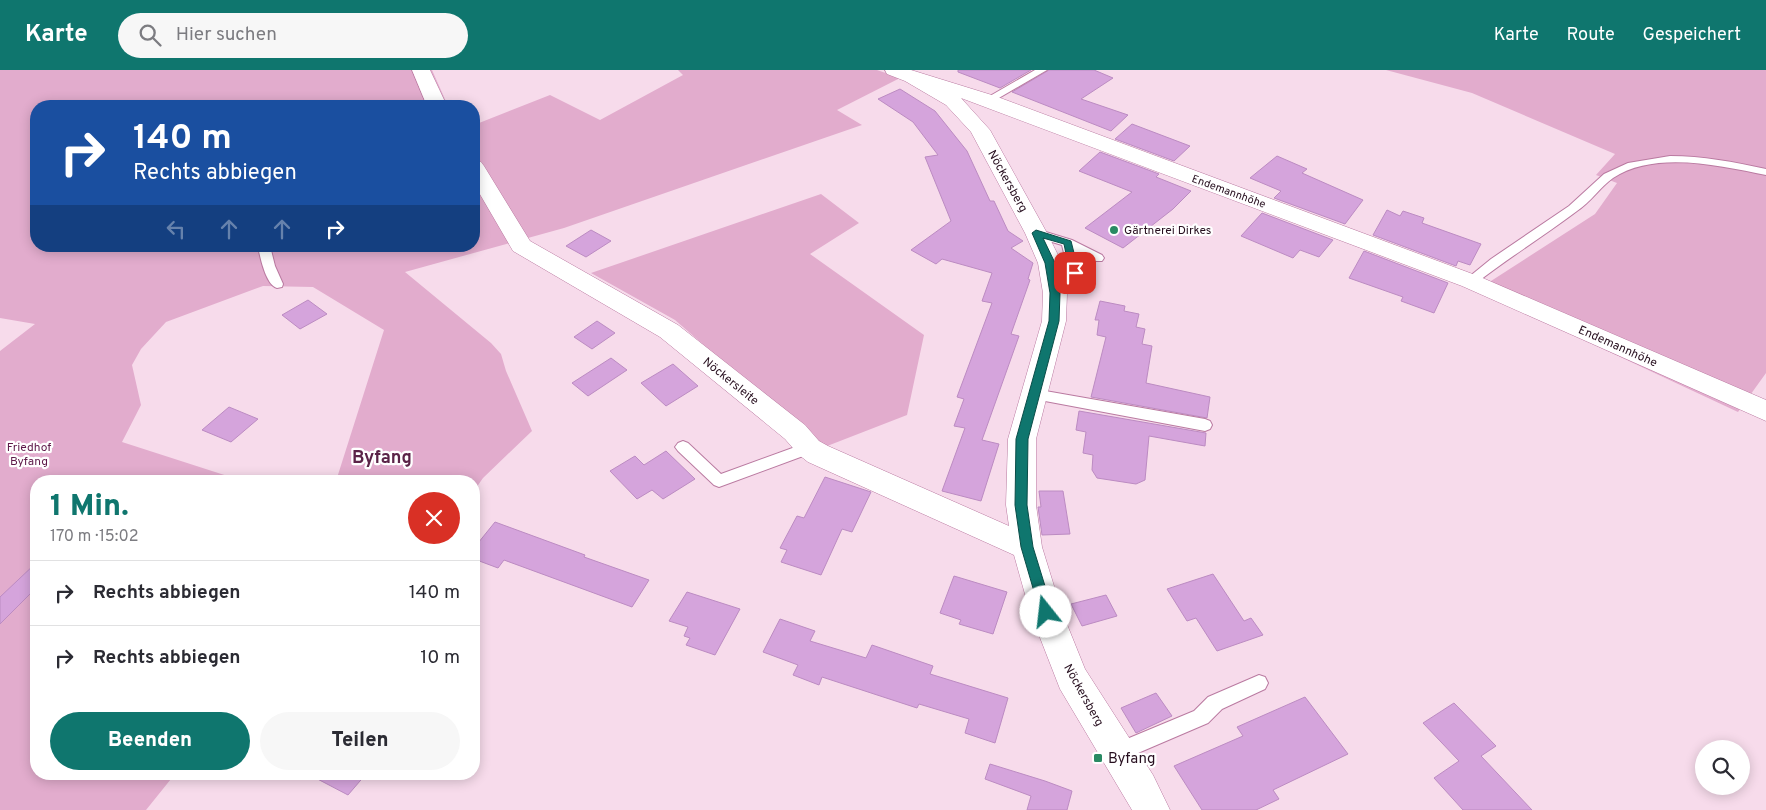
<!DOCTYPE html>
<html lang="de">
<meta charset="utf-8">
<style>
:root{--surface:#fff;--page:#f7f7f7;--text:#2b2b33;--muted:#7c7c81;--line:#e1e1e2;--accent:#0f766e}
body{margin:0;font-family:Overpass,sans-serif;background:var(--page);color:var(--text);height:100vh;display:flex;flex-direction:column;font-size:19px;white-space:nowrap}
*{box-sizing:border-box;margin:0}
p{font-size:16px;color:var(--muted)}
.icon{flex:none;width:28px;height:28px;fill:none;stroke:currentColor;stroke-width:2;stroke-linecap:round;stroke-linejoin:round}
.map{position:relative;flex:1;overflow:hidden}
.sheet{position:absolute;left:30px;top:405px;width:450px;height:305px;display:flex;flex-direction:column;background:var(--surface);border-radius:20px;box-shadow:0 2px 12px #0003}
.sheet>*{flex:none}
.banner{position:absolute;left:30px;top:30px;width:450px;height:152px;border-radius:20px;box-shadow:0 2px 12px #0003;background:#1a4fa0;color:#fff;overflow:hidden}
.controls{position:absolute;left:1695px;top:670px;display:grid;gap:10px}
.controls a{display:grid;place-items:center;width:55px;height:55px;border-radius:50%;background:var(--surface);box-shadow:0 2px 12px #0003;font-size:25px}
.pin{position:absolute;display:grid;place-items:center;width:42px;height:42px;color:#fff;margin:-21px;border-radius:10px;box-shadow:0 2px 8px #0006}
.me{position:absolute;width:55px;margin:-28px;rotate:344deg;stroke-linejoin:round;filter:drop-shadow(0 0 4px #0008)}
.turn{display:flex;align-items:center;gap:18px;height:105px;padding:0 20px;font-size:22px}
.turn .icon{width:65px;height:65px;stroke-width:2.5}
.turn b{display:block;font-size:35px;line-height:42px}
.lanes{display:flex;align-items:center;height:48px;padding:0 20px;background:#0003;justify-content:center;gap:25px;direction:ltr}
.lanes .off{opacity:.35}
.round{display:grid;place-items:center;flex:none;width:52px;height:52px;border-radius:26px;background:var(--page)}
.headline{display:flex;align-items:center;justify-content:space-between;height:85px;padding:0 20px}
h1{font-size:30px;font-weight:800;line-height:38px;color:var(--accent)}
.cta{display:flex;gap:10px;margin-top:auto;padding:10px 20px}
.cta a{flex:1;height:58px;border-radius:30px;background:var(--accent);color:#fff;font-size:20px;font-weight:800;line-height:58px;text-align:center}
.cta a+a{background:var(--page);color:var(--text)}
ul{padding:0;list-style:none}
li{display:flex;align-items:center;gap:15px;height:65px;padding:0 20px;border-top:1px solid var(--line)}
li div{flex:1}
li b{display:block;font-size:19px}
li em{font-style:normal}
header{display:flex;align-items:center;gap:30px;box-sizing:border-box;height:70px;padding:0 25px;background:var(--accent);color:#fff}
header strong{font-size:24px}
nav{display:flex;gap:28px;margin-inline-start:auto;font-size:18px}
.search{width:350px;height:45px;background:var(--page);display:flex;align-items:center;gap:12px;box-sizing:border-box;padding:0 18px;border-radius:28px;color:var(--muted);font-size:19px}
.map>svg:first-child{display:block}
</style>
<header>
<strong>Karte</strong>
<div class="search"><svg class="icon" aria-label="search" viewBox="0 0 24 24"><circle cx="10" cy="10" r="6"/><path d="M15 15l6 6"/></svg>Hier suchen</div>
<nav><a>Karte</a><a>Route</a><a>Gespeichert</a></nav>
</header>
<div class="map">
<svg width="1766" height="740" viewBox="0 0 1766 740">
<rect width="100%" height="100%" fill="#f7dbeb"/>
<g fill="#e2accd">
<path d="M0,0H432L448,36H36V176H474V55L550,25L600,50L683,5L678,0H877L900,8L837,40L862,55L564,158L405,202L491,273L501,284L506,301L532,361L483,408L474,421V411H336L384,260L313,217L263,216L166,252L141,279L132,295L141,335L122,372L243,411H36V704H175L146,740H0V281L35,254L0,248Z"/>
<path d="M1386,0H1766V303L1738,342L1477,220L1595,144L1617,113L1596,105L1615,84L1472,23Z"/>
<path d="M821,124L859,153L810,184L924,265L907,345L822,378L675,250L591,203Z"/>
</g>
<g fill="#d5a4dc" stroke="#bc8bc2">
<path d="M958,0H1031L1000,18L958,2Z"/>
<path d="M1049,0H1094L1113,8L1081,29L1128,45L1111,61L1012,22Z"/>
<path d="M900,19L935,41L967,81L990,131H994L1008,161L1023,171L1011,178L1033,193L1028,209L1030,210L1011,264L1019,266L982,370L999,374L981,431L942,421L965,358L954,356L964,329L957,327L992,233L982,231L992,203L942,189L936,194L911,180L951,151L925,87L938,85L913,52L878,29Z"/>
<path d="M1132,54L1190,76L1174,91L1115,69Z"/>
<path d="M1100,82L1159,104L1156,107L1191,121L1173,139L1123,178L1085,158L1132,122L1079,101Z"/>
<path d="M1277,86L1307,99L1302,103L1363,130L1345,154L1274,128L1281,121L1250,108Z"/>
<path d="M1387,140L1400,146L1403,141L1424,148L1422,153L1481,174L1470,195L1458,191L1456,196L1373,165Z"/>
<path d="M1262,143L1333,170L1319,187L1300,180L1293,188L1241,166Z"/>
<path d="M591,160L611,171L586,187L566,176Z"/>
<path d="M1364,181L1448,213L1434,243L1401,231L1403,227L1349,208Z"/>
<path d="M308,230L327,244L300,259L282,245Z"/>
<path d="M1100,231L1125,236L1124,241L1139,244L1136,257L1145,259L1142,274L1152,276L1146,313L1210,327L1207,348L1091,327L1106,267L1097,265L1099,250H1095Z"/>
<path d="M597,251L615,263L592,279L574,267Z"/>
<path d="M611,288L627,300L588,326L572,313Z"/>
<path d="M673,294L698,316L666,336L641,313Z"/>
<path d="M229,337L258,349L231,372L202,360Z"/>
<path d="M1079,341L1206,363L1205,376L1149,366L1145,410L1136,414L1097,408L1092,400L1093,385L1083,383L1086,362L1076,360Z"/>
<path d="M666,381L695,409L663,429L652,420L637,429L610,401L635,386L644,395Z"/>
<path d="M825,407L871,422L852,462L842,459L821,505L781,492L787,480L780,478L797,446L804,448Z"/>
<path d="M1039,421H1063L1070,464L1042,465L1038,437H1041Z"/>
<path d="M495,452L585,485L584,487L649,510L632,537L504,490L498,498L474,489V478Z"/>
<path d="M36,493V518L0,554V527Z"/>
<path d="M1213,504L1244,551L1251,548L1263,565L1217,581L1196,548L1187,551L1167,519Z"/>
<path d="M954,506L1007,522L993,564L959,554L961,550L940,543Z"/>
<path d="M687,522L740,539L715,585L686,575L690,568L684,566L688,557L669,551Z"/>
<path d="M1106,525L1117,546L1082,556L1071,534Z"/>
<path d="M780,549L815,561L810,571L866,588L872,575L933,596L930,604L1008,628L995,673L965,663L969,649L919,634L917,638L822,607L819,615L793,605L798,595L763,582Z"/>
<path d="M1156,623L1172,646L1136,663L1121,638Z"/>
<path d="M1305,627L1348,684L1273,720L1279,729L1256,740H1202L1174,696L1243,666L1237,657Z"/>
<path d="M1454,633L1496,676L1481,686L1532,740H1463L1434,708L1459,691L1423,653Z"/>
<path d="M990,694L1045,711L1072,721L1067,740H1027L1031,726L985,709Z"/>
<path d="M308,704H366L348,725Z"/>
</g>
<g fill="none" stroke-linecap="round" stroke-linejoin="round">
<defs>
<g id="lane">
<path d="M1035,0H1047L992,32L988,33L983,30Z"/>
<path d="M1670,86C1703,86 1734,92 1766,99V105C1721,96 1655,80 1613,108C1600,117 1591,132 1577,141C1544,166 1508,188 1475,214H1465L1464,211L1491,189L1569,136L1604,104L1628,93Z"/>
<path d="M1036,159L1072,170L1102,185L1104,188L1102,191H1094L1076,182L1081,202L1088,212L1087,215H1077L1069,203L1062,175L1032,166L1030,163L1032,160Z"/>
<path d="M258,176H270L275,196L283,214L282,217L277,218C266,215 260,187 258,176Z"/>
<path d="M1034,319L1205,349L1210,351L1212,355L1210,359L1205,361L1029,328L1027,324L1029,320Z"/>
<path d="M683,371L688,373L721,404L809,372L814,374L817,378L814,382L719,417L714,415L678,381L675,377L678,373Z"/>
<path d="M1259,605L1265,607L1268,613L1265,619L1222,639L1208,653L1117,692L1110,690L1107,683L1110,676L1194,641L1208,627Z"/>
</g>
<g id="street">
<path d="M412,0H430L447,36H427Z"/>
<path d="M885,0H911L995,26L1478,206L1766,330V351L1462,216L961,28L990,60L1047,163L1062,193L1067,223L1066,251L1036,369V435L1042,477L1062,542L1085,599L1153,705L1170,740H1132L1060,619L1030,542L1014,485L808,392L799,385L785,369L660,267L513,181L474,114V90L481,92L484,96L530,171L678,255L805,355L819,371L828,376L1009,456L1006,435L1008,369L1042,251L1043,223L1038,193L1025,163L971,62L946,35L905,11L887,4Z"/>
</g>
</defs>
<use href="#lane" stroke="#ba7aa1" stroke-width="2"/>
<use href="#street" stroke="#ba7aa1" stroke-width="1"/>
<use href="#lane" fill="#fff" fill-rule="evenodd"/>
<use href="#street" fill="#fff" fill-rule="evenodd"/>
</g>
<path fill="#0f766e" stroke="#0a4d48" d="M1036,160L1071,171L1079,203L1075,206L1070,203L1064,174L1043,168L1055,193L1060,223L1059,251L1028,369L1027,435L1033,477L1053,542L1051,546L1046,547L1042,546L1040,542L1021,477L1015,435L1016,369L1049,251L1050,223L1045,193L1032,163Z"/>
<g fill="#298a63" stroke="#fff" stroke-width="2">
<circle cx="1114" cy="160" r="5"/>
<rect x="1093" y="683" width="10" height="10" rx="2.5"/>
</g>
<g text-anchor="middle" stroke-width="4.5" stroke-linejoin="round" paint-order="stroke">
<g font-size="11" fill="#270f1f" stroke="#fff">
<text transform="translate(1229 121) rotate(20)" y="4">Endemannhöhe</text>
</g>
<g font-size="12" fill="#270f1f" stroke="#fff">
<text transform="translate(1008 111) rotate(61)" y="4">Nöckersberg</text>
<text transform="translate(1618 276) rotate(24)" y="4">Endemannhöhe</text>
<text transform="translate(731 311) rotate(39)" y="4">Nöckersleite</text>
<text transform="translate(1084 625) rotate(61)" y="4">Nöckersberg</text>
</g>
<g font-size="12" fill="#270f1f" stroke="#fff" text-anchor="start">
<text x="1124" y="164">Gärtnerei Dirkes</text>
</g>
<g font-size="12" fill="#5e1949" stroke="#fff">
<text x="29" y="381">Friedhof<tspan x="29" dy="14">Byfang</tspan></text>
</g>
<g font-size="15" fill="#270f1f" stroke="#fff" text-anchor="start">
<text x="1108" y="693">Byfang</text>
</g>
<g font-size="18" font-weight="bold" fill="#5b2348" stroke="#fff">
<text x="382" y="393">Byfang</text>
</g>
</g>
</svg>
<div class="controls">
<a><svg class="icon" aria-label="search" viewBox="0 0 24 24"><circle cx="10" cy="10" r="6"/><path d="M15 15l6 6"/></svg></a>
</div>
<div class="pin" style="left:1075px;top:203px;background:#d93025"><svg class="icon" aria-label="arrive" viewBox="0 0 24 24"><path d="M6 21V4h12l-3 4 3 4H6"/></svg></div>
<svg class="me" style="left:1046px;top:542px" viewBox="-20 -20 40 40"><circle r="19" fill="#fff"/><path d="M0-13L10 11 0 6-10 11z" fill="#0f766e"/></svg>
<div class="banner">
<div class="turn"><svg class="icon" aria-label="right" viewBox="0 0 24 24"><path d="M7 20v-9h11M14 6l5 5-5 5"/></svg><div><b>140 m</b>Rechts abbiegen</div></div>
<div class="lanes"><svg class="icon off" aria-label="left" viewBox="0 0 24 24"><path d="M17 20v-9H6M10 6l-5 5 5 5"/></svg><svg class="icon off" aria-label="ahead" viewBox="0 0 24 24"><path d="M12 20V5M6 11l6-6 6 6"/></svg><svg class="icon off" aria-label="ahead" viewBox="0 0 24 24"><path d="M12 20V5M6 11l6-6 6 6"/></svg><svg class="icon" aria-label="right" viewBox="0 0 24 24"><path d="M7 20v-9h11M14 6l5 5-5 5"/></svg></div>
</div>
<section class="sheet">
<div class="headline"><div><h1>1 Min.</h1><p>170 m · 15:02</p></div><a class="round" style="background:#d93025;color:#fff"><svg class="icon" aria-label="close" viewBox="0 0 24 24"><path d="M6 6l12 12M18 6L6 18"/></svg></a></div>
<ul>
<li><svg class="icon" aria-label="right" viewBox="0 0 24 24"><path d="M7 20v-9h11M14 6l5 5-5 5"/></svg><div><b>Rechts abbiegen</b></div><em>140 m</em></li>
<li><svg class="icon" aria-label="right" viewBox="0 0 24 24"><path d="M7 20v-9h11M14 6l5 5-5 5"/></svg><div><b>Rechts abbiegen</b></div><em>10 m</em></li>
</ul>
<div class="cta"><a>Beenden</a><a>Teilen</a></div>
</section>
</div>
